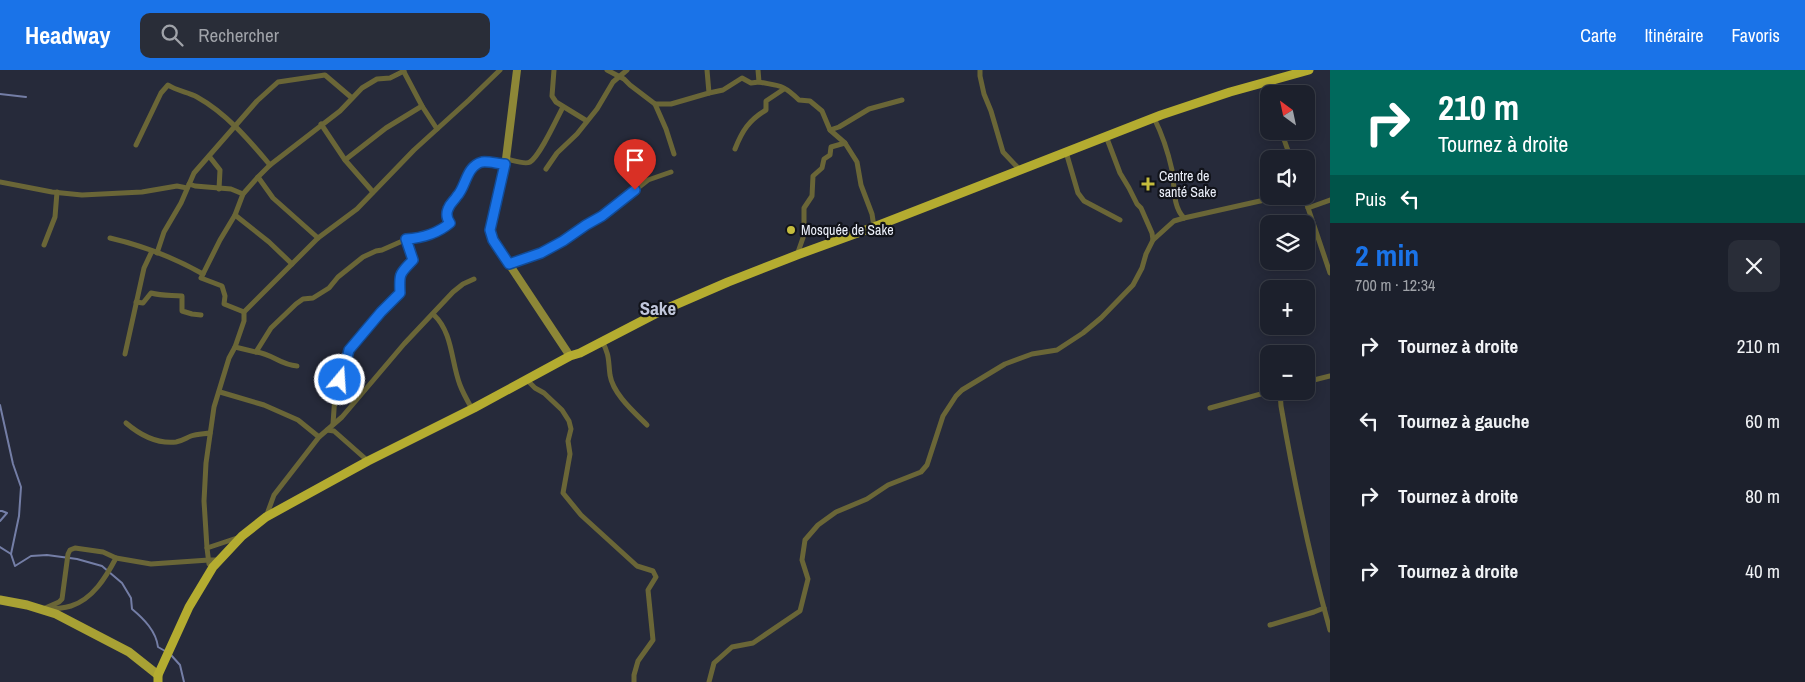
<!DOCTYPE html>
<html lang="fr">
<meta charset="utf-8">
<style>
:root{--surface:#1c202c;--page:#292d38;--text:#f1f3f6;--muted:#a0a3a9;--line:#3a3e48;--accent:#1a73e8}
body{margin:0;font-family:"Archivo Narrow",sans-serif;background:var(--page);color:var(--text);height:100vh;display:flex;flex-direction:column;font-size:19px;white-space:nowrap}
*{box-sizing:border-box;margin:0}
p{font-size:16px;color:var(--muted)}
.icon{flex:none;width:28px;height:28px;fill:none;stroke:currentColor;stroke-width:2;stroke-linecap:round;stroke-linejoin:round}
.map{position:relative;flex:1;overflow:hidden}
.details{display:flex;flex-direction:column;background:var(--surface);width:475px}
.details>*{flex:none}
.banner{background:#00695c;color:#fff;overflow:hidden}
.needle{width:32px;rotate:327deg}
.fabs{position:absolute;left:1260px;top:15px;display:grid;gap:10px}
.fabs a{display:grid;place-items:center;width:55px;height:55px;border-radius:10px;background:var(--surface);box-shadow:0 2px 12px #0003,0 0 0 1px var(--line);font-size:25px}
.pin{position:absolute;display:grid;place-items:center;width:42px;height:42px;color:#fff;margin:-51px -21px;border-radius:50% 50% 50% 0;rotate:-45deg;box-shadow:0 0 5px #0007}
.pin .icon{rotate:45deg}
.me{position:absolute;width:55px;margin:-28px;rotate:18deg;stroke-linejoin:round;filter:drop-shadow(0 0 4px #0008)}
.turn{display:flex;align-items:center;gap:18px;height:105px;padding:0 25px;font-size:22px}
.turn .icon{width:65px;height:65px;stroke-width:2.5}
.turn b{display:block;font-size:35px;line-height:42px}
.then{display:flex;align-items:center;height:48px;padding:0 25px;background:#0003;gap:10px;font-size:19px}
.round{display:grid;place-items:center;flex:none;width:52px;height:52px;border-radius:10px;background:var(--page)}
.headline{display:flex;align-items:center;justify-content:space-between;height:85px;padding:0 25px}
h1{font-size:30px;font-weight:700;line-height:38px;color:var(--accent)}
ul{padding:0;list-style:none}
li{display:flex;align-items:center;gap:15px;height:75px;padding:0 25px}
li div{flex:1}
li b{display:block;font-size:19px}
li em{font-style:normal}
header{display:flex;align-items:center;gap:30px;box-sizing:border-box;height:70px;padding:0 25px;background:var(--accent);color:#fff}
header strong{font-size:24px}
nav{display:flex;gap:28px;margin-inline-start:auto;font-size:18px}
.search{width:350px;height:45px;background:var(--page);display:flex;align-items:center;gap:12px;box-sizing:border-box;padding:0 18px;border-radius:10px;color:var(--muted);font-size:19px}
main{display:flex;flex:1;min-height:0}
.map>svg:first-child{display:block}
</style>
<header>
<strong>Headway</strong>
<div class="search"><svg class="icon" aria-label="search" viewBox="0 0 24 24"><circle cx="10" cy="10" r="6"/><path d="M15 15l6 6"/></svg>Rechercher</div>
<nav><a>Carte</a><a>Itinéraire</a><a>Favoris</a></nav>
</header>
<main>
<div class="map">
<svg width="1330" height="612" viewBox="0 0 1330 612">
<rect width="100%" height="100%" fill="#262a3a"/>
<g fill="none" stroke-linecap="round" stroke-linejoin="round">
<g stroke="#747ea6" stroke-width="2">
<path d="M0,24L26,27"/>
<path d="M0,335L13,394L21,417L19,446L11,484"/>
<path d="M0,441H2L7,443L0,451"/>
<path d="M0,477L11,484L15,496L31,486L47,485L77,489L102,496L122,513L131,528L132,539C144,549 156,561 158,577L165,581"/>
<path d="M171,585L180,595L184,612"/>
</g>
<g stroke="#6a6637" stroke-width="5">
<path d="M403,0L422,36L437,59"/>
<path d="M554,0L552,26L556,32L587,51"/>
<path d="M607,0L624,9L630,15L655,34L666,59L674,84"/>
<path d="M758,0L759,12C779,16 783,14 799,30L810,31L822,41L830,60L845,73L857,92L861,115L872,144L874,157"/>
<path d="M980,0V6L984,24L991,41L1003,82L1020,100"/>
<path d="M1264,13L1269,25"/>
<path d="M709,23L723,20L742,8L751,13L759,12"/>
<path d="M655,34H671L709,23L707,0"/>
<path d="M1154,48C1162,64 1168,82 1172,100C1175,116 1172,136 1184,148"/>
<path d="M321,54L345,90L373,122"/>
<path d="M830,60L839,57L869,39L902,30"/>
<path d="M1281,61L1291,89"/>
<path d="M136,75L161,23L168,15C177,21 188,22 197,27C226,43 249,70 270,95"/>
<path d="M735,79C742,61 749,50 766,40V31L784,19"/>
<path d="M1066,82L1078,123L1084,131L1120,150"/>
<path d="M209,86L220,100L219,119"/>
<path d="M506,89C512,90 525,95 530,92C540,86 557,48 563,37"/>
<path d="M345,90L386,58L422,36"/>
<path d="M546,99L557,83L577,64L597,39L613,12L627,0"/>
<path d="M258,107L273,128L318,168"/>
<path d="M0,112L52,122L82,125L142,122L177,116L187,118"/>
<path d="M189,114L195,116L231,119L243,124"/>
<path d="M1304,126L1330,203"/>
<path d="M1308,138L1330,130"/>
<path d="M235,145L269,172L292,194"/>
<path d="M110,168C144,176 173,187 203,204"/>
<path d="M1153,170L1174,151L1184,148L1269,129L1305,128"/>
<path d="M44,175L55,147L57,122"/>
<path d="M157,183L164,162L181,133L194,103L257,31L278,12L325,5L352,28"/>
<path d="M797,185L804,165V138L812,126L813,106L822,98L824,89L830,85L831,77L845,73"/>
<path d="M509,194L541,183L563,171L586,155L602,146L648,110L671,102"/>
<path d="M136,232L143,233L151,223C162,226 171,225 182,226V241L192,244L201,245"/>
<path d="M244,242L224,234L225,226L222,216L201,208L220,170L235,145L243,124L258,107L270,95L340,41L362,18L377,9L390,8L404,1"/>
<path d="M434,245C453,263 451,292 460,315C463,323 467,330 471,337L474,338"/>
<path d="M602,271C610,286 608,290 610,305C613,324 634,342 647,355"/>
<path d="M235,277L256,282L271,258L296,234L303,229L313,228L329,218L338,207L363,187L376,181L382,180L407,169L425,167L444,158L450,153C447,149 445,144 448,139C450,133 454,131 457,126C466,117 465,96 482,92C488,91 499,94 505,94"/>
<path d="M256,282C273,284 280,295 297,296"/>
<path d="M125,284L144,198L152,181"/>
<path d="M527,310L535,318L544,323L562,340L569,351L571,359L568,371L570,384L563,423L581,445L637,496L653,501L656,507L648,520L653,570L638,591L634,605V612"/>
<path d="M1306,312L1330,306"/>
<path d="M1280,321L1281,336C1294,411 1309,486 1330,560"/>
<path d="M220,322L264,335L298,350L319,367"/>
<path d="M1210,338L1272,321"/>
<path d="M126,353C140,365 158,374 176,372C182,371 186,368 191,366C197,364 204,364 210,363"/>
<path d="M333,354L335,325L340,310L339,300L347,288L349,280L381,242L400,223C399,202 400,204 413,189L407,169"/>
<path d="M327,360L334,361L368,391"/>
<path d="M266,447L274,425L319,367L342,347L404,274L453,222L463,214L474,209"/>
<path d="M75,478L103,482L116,488C106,507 93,529 71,536C62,539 52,539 43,539L59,532L62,529L68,484L70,480Z"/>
<path d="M207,478L237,468"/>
<path d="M116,488L151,494L209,490H219"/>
<path d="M213,497L209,494L207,478L204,431L206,393L214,337L229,288L235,277L244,251V242L318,168L357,139L414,80L469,30L500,0"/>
<path d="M1270,555L1314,542L1324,538"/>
<path d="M709,612L714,593L732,577L753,573L800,541L808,509L802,490L805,470L818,455L836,442L867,429L888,415L921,402L927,395L943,346L956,326L962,320L1005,294L1032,284L1057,280L1083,263L1101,248L1133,215L1142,198L1146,184L1153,170L1152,163L1141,138L1137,134L1129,118L1120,103L1106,66"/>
</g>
<path stroke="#8d8737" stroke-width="8" d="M517,0L506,89L490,161L493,170L570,286"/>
<path stroke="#a8a134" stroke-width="9" d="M0,530L27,535L56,544L129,582L158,605"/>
<path stroke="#b4ac30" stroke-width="9" d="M158,612V605L189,537L213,497L242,466L266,447L368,391L474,338L570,286L580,283L661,241L728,212L797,185L874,157L1161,45L1230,22L1309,0"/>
</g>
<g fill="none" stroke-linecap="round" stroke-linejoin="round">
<defs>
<path id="route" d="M340,310L339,300L347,288L349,280L381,242L400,223C399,202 400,204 413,190L406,169C423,168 437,164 450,153C447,149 446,144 448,139C450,133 454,131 457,126C466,117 466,96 482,92C488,91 499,94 505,94L490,160L493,170L509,194L541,183L563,171L586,155L602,146L635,120"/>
</defs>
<use href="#route" stroke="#114b97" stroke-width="12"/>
<use href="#route" stroke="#1a73e8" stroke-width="9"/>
</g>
<g fill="#c5bc3d" stroke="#11131a" stroke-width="2">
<path d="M1145.5 106.5h5v5h5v5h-5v5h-5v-5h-5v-5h5z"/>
<circle cx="791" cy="160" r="5"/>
</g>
<g text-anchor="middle" stroke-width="4.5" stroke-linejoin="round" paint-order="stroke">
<g font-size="14" fill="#ecf0fa" stroke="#11131a" text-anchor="start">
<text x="1159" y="111">Centre de<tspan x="1159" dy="16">santé Sake</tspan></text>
<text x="801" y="165">Mosquée de Sake</text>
</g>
<g font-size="19" font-weight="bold" fill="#c1c7db" stroke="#11131a">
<text x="658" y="245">Sake</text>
</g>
</g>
</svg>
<div class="fabs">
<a><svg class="needle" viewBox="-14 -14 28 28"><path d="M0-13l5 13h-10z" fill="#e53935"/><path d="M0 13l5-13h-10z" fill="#a0a3a9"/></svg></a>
<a><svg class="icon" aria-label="sound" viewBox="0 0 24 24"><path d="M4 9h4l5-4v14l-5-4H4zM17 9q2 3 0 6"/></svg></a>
<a><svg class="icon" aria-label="layers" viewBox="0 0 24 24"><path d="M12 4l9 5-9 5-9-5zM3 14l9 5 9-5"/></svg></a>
<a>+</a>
<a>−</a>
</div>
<div class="pin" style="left:635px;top:120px;background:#d93025"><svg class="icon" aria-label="arrive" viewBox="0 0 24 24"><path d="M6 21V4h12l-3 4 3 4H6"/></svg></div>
<svg class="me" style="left:340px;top:310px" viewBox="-20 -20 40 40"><circle r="17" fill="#1a73e8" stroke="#fff" stroke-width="3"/><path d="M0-11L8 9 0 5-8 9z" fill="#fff"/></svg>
</div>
<section class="details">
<div class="banner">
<div class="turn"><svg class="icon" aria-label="right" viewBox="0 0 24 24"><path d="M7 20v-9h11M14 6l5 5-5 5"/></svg><div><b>210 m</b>Tournez à droite</div></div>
<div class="then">Puis<svg class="icon" aria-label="left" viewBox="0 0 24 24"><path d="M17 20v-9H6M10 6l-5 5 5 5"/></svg></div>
</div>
<div class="headline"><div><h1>2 min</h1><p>700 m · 12:34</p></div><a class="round"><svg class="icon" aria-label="close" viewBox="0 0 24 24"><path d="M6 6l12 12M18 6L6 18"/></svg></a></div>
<ul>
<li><svg class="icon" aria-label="right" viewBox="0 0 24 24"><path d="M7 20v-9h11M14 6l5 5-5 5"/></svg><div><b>Tournez à droite</b></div><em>210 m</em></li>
<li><svg class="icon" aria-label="left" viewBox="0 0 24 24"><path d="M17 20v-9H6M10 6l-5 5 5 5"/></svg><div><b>Tournez à gauche</b></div><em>60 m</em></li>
<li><svg class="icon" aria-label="right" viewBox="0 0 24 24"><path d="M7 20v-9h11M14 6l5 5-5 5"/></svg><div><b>Tournez à droite</b></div><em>80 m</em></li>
<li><svg class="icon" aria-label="right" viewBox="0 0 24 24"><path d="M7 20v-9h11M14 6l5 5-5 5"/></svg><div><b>Tournez à droite</b></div><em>40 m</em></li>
</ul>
</section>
</main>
